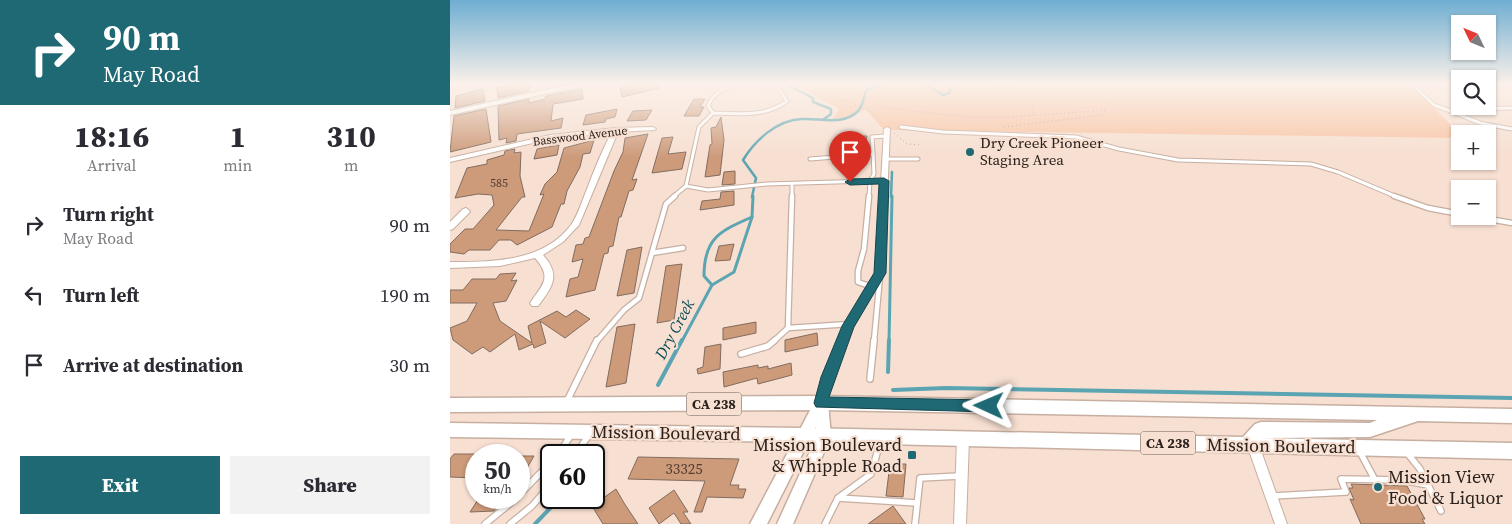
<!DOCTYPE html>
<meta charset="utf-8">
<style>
:root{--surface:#fff;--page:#f2f2f3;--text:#2b2b33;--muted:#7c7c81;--accent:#1f6974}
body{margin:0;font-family:"Source Serif 4",serif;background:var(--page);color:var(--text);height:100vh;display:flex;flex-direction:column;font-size:19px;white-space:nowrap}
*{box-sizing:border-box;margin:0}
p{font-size:16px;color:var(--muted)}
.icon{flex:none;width:28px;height:28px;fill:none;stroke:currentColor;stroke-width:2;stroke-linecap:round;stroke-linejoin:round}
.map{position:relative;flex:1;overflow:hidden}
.drawer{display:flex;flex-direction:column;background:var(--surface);width:450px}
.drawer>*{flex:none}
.hud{background:#1f6974;color:#fff;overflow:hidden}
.needle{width:32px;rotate:313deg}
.controls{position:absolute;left:1001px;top:15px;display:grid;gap:10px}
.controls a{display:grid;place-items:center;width:45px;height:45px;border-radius:0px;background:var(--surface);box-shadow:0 1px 4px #0004;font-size:25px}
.speed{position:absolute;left:15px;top:444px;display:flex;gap:10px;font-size:25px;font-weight:700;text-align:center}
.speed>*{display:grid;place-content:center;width:65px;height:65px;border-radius:50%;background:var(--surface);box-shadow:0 1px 4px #0004;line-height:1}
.speed small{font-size:12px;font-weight:400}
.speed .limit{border:2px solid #111;border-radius:8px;background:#fff;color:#111}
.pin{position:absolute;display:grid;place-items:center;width:42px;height:42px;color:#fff;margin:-51px -21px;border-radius:50% 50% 50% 0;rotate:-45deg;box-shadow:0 0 5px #0007}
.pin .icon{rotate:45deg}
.me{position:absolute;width:55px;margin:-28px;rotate:271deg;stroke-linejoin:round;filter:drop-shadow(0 0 4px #0008)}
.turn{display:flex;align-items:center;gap:18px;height:105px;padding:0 20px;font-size:22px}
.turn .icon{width:65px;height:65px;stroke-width:2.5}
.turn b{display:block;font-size:35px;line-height:42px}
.eta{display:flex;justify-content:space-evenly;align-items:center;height:85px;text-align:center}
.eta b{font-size:30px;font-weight:800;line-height:35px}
.primary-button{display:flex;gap:10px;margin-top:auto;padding:10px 20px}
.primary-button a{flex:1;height:58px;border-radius:0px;background:var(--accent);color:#fff;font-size:20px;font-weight:800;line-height:58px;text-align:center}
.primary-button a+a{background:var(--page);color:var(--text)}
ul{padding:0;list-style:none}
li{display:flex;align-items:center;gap:15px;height:70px;padding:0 20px}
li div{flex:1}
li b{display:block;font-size:19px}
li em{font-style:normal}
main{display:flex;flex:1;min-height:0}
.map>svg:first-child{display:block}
</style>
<main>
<section class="drawer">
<div class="hud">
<div class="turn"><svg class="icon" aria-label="right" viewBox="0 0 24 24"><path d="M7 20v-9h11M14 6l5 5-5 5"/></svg><div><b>90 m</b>May Road</div></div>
</div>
<div class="eta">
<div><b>18:16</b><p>Arrival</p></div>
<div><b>1</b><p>min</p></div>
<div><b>310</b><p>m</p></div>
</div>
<ul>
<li><svg class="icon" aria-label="right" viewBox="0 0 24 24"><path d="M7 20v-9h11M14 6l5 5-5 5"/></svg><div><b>Turn right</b><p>May Road</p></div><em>90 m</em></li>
<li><svg class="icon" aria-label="left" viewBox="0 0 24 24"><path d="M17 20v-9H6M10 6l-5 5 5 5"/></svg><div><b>Turn left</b></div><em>190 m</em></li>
<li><svg class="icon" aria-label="arrive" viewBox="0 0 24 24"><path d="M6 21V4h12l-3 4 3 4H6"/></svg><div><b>Arrive at destination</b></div><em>30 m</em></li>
</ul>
<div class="primary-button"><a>Exit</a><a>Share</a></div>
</section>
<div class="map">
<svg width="1062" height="524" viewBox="0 0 1062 524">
<rect width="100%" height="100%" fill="#f7dfd1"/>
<path fill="#f8c3a2" d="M343,84H960L1010,134V138L434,130L415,109L401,118L383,119L389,109Z"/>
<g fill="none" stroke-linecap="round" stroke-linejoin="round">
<g stroke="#5ba5b2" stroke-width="2.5">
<path d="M336,84L363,98V102L381,109V114L374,119"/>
<path d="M460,84H467"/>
<path d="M475,84L493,95L499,93L503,84"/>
<path d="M302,197L306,178L293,160C305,140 327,120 352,119C371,118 393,126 408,111C414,105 413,96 417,89L435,84"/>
<path d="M441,197L442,172"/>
</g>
<g stroke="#5ba5b2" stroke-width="3">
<path d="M262,285L254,276C254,238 270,231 302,217"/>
<path d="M232,341L262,285L284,272L302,217L303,196"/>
<path d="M439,341L442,196"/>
</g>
<g stroke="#5ba5b2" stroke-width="4">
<path d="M438,372L439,340"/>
<path d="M208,385L232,340"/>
<path d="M443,390L496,388L1062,398"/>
<path d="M144,460L149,455"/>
<path d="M85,524L110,498"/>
</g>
</g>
<g fill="#cd9a7a" stroke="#816c5f">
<path d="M70,84H80L79,91L48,98L47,88Z"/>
<path d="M187,84H208L209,88L172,97L170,88Z"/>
<path d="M33,89L35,101L5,108L6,96Z"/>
<path d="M132,89L133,99L103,104L101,121L113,118L111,128L67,134L66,141L56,143L57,138L49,140L48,106L79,99V103L95,99L96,96Z"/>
<path d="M244,99H255L250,107H254L249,116H234Z"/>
<path d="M36,109L41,142L0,152L4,116Z"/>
<path d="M167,109L165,117L156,119L155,122L133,125L136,115Z"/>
<path d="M202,110L196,120L177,121L183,111Z"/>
<path d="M271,117L274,140L270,175L255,177L260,145L262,144L261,128L266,127Z"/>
<path d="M198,134L182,180L187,179L183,190L179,191L171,217H169L163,246L159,247L158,253L154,254L145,290L116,297L120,279L128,277L133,259L122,262L126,245L133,244L135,238L139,237L164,171L173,152L175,138Z"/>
<path d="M408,136H417L415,148L407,149Z"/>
<path d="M223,137L218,154L236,152L232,169L202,173L212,138Z"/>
<path d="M144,140L140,153L133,154L130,167L117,191L114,204H111L102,227L67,245L61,240H49L40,250H19L14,254L0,252V244L15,229H23L44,205L42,195L28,194L5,198L17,168L37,164V160L54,155L55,151L65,149L64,153L71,152L70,176L75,197H72L46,230L79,231L94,194L90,195L95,184L107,172L114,148Z"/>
<path d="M109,145L107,155L84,159L87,149Z"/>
<path d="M285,171V184L272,185L274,172Z"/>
<path d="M284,191V205L250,210L252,201L270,199L271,192Z"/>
<path d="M284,244L280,260L265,261L269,246Z"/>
<path d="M192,247L184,293L167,296L177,250Z"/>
<path d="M232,264L224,320L207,323L216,266Z"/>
<path d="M66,273L61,281L67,280L56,301L43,303L50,321L82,343L78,326L107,311L116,317L126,310L140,319L115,338L90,321L96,343L84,348L83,344L69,350L65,334L40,352L33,347L22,354L3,340L0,328L17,321L27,303H0V290H13L22,279H46L50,274Z"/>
<path d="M306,322V333L273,340V328Z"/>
<path d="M185,324L176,383L156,387L167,327Z"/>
<path d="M367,333L368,345L335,352V340Z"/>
<path d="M271,344L270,369L248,374L247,369L253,367L255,347Z"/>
<path d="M341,363L342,375L308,384L307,378L274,387L273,372L308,365V368L318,366V369Z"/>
<path d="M4,454H26V478L0,477V459Z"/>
<path d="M69,456H84L69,482Z"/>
<path d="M188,457L289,459L280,485H289L288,489H296L293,498L257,497L252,512H244L255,481L178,479Z"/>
<path d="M440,464H456L453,497L436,496Z"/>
<path d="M901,484L957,486L975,519H972L975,524H911L900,499L904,500L899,488H903Z"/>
<path d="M166,489L174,503L188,524H153L142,506Z"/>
<path d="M224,490L238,512H233L241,524H231L224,513L209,524L199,508Z"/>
<path d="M29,498H52L44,511L20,512Z"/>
<path d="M443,506L456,524H418Z"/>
</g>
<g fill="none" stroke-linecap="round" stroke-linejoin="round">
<defs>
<g id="service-far2">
<path d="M962,84L984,105L1003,112"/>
<path d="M1062,108L1013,109L1003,112L1030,123L1062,129"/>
<path d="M263,113L258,106C263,93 273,89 285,84"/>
<path d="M451,127L493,132L626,137L669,149L728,160L861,164L888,172L947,197"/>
<path d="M423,154L422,137L436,136"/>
<path d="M360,159L423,154L424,174L420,181H434"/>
<path d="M436,159H468"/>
<path d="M236,186L249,127L263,113C289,114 316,117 337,101L328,88L313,84"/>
<path d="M223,197L236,186L258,190L317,184L420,181L419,197"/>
<path d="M342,197V185"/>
</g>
<g id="service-far1">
<path d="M342,196L338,328L400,324"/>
<path d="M419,196L414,249L408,271V282L422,287"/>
<path d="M944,196L978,208L1010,214"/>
<path d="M1022,216L1062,223"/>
<path d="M202,253L233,248"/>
<path d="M147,341L174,310L189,298L216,204L225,196"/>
<path d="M324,341L338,328"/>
<path d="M424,341L430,276"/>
</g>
<g id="service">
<path d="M291,354L318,346L325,340"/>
<path d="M420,379L424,340"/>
<path d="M117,401L147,340"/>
<path d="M910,452L925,480"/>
<path d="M958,454L970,469L991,511"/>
<path d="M108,455L121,435"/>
<path d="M125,455L139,435"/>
<path d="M69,495L101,462"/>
<path d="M823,496L896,492L891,479L951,480L978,485"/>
<path d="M388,498L467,503"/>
<path d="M35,524L67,498"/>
<path d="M60,524L82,506L101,484"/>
<path d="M375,524L388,498L421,474L431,439"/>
<path d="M465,524L470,478L510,476"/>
</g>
<g id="minor">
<path d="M131,84H148L99,93L0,115V111L99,89Z"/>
<path d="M203,127L206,129L205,130L168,132L129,225L113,242L93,255C111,275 103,286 88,306H82L80,303C92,285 103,278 85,258L50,266L0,268V262C42,262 93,262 121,225C128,215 132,201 137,189C144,170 152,151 161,133L100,139L0,162V158L100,135L165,128Z"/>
<path d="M437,127L440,129L434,273L403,327L383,377L376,403L375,406L371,408L367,406L366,403L373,377L393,326L426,273L434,129Z"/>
<path d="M16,208L20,211L19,213L3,229L0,230V222L13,209Z"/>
<path d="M513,434L517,435L519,439L516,524H504L507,439L509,435Z"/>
<path d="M803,440L807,441L809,445L837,524H825L797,445L799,441Z"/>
</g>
<path id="secondary" d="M371,397L376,399L378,403L381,436L343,524H327L367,436L366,427L317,524H300L366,399Z"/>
<path id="primary" d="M371,396L1062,409V423L968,421L920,437L813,438L1062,443V459L352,442L0,437V423L352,428L793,437L805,424L811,422L920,423L927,420L371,410L0,412V398Z"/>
</defs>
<use href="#service-far2" stroke="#c6afa1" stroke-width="5"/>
<use href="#service-far1" stroke="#c6afa1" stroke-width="7"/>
<use href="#service" stroke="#c6afa1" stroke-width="8"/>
<use href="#minor" stroke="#c6afa1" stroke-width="2"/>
<use href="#secondary" stroke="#c6afa1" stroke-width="3"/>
<use href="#primary" stroke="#c6afa1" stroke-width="3"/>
<g stroke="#ae9b90" stroke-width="1" stroke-dasharray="1 3" stroke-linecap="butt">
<path d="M362,84L377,94"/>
<path d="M376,84L377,94L420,111L433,124"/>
<path d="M537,84L578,90L584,114"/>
<path d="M435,108L518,117H560L656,110"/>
<path d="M554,127L653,115L657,107L648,88"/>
<path d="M444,133L457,144L470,145"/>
</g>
<use href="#service-far2" stroke="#fff" stroke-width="3"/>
<use href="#service-far1" stroke="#fff" stroke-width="4.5"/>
<use href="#service" stroke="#fff" stroke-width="5.5"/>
<use href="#minor" fill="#fff" fill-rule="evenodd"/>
<use href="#secondary" fill="#fff" fill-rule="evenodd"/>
<use href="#primary" fill="#fff" fill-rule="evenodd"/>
</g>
<linearGradient id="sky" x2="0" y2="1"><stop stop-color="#6faed2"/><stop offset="0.53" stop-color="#fbf1ea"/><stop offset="1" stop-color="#fbf1ea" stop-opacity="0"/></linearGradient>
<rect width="1062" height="158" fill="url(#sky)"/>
<path fill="#1f6974" stroke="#14444b" d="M434,178L439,181L436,273L404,327L379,397L539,400L544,402L546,406L544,411L539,412L366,407L364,403L371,377L392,326L424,273L429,184L400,185L395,182L400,179Z"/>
<g fill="#1f6974" stroke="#f7dfd1" stroke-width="2">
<circle cx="520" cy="152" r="5"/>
<rect x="457" y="450" width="10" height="10" rx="2.5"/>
<circle cx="928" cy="487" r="5"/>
</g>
<g text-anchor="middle" stroke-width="4.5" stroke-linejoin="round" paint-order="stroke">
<g font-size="12" fill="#29201b" stroke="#f7dfd1">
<text transform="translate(130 136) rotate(-7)" y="4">Basswood Avenue</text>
</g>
<g font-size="12" fill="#523e33">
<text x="49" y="187">585</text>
</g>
<g fill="#f7dfd1" stroke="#675952" stroke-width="1">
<rect x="236.5" y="392.5" width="55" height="23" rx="4"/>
<rect x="690.5" y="431.5" width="55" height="23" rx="4"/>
</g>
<g font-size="14" font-weight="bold" fill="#29201b">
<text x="264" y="409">CA 238</text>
<text x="718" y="448">CA 238</text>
</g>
<g font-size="15" fill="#29201b" stroke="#f7dfd1" text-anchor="start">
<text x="530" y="148">Dry Creek Pioneer<tspan x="530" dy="17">Staging Area</tspan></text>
</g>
<g font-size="15" fill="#523e33">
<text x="234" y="474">33325</text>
</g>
<g font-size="16" font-style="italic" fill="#084d57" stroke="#f7dfd1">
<text transform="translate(224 329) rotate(-62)" y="6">Dry Creek</text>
</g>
<g font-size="18" fill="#29201b" stroke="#f7dfd1">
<text transform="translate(216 433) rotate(1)" y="6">Mission Boulevard</text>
<text transform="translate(831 446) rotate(1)" y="6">Mission Boulevard</text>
</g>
<g font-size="18" fill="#29201b" stroke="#f7dfd1" text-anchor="end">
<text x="452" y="451">Mission Boulevard<tspan x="452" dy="21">&amp; Whipple Road</tspan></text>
<text x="938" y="483" text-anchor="start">Mission View<tspan x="938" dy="21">Food &amp; Liquor</tspan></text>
</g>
</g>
</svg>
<div class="controls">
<a><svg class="needle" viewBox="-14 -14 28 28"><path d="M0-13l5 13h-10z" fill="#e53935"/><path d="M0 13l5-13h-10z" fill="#7c7c81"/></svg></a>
<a><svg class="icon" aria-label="search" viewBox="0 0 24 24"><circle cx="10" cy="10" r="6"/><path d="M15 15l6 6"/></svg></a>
<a>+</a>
<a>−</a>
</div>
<div class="speed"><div>50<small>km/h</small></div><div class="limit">60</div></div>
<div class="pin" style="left:400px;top:182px;background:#d93025"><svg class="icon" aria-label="arrive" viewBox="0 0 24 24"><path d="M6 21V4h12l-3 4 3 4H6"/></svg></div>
<svg class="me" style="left:539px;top:406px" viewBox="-20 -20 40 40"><path d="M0-17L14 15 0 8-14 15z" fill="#1f6974" stroke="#fff" stroke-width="4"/></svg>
</div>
</main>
